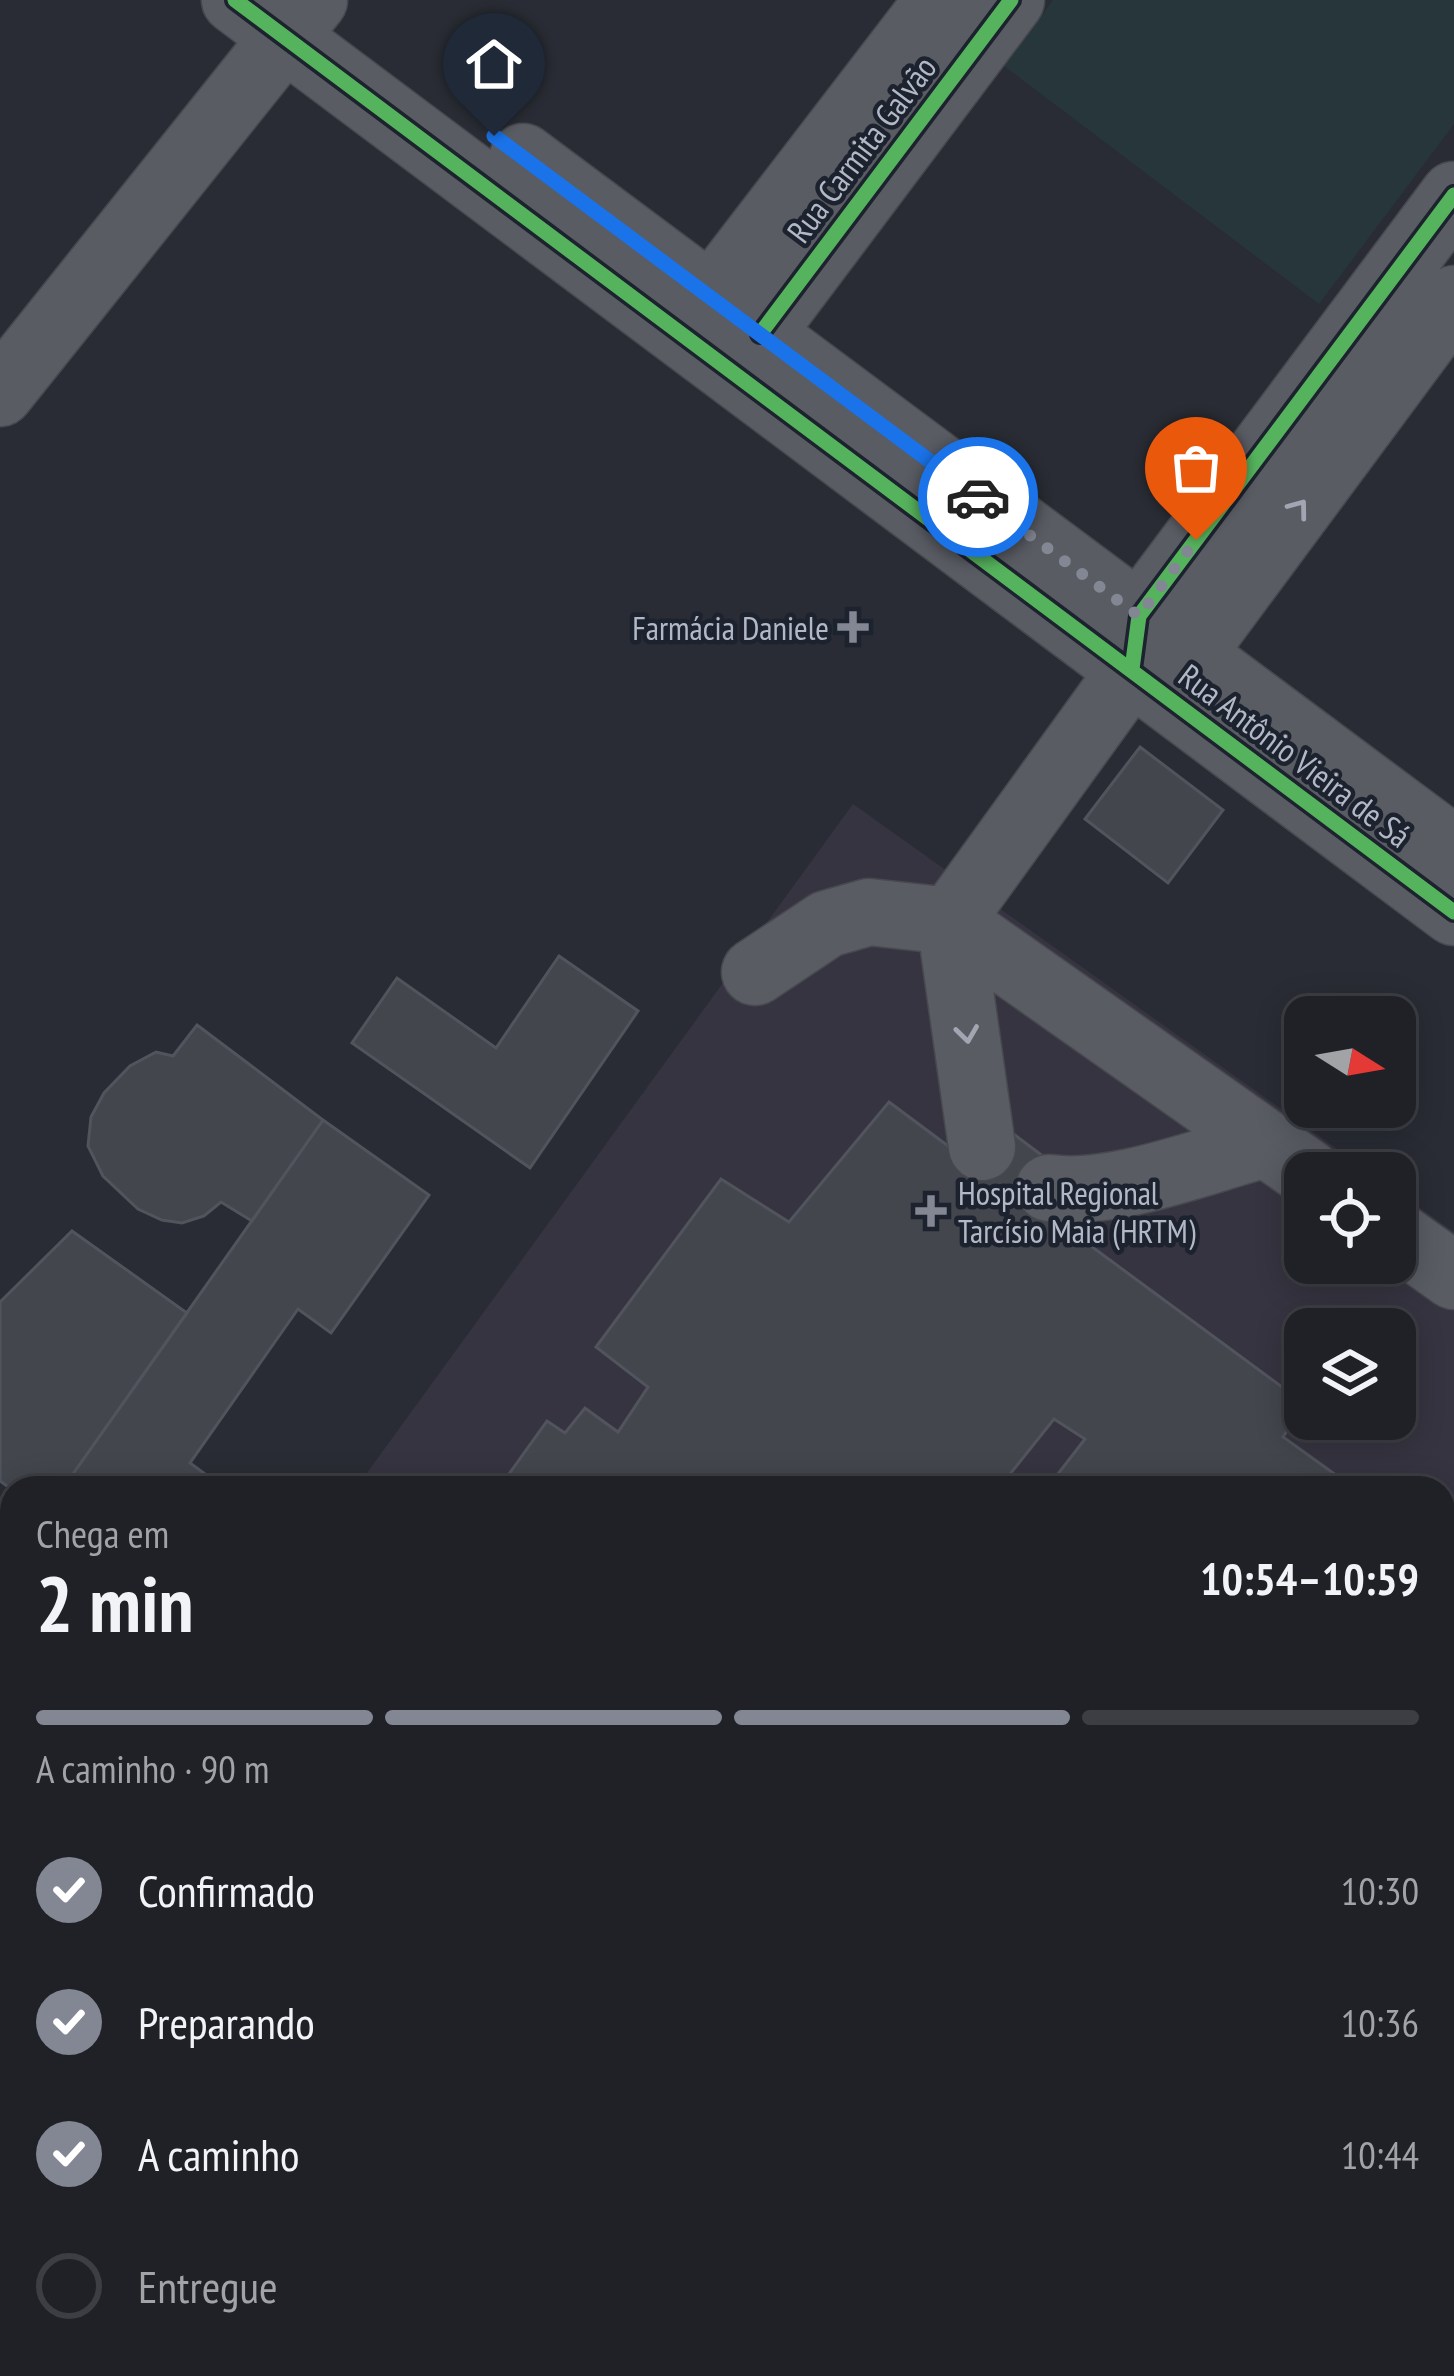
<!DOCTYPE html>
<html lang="pt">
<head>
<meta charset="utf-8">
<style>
  :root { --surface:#1f2127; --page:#2c2e33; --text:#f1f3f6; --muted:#a1a3a7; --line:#3c3e44; --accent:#838793 }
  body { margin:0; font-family:"PT Sans Narrow",sans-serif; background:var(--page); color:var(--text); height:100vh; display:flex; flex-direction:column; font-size:45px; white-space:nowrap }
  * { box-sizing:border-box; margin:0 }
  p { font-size:39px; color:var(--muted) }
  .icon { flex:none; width:66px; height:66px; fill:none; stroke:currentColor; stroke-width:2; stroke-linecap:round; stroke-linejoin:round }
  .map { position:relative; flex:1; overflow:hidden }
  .side { position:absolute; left:0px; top:1476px; width:1455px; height:900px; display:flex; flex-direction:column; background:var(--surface); border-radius:36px 36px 0 0; box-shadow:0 6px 30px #0003,0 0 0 3px var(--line) }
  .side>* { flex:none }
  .needle { width:78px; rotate:101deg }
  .fabs { position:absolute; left:1284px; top:996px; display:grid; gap:24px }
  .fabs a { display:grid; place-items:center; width:132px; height:132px; border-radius:24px; background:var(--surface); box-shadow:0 6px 30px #0003,0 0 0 3px var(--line); font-size:60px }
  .pin { position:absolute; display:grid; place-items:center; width:102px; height:102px; color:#fff; margin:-123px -51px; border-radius:50% 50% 50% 0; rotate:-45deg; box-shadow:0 0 12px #0007 }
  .pin .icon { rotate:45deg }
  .courier { position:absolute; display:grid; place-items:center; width:120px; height:120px; margin:-60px; border:9px solid #1a73e8; border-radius:50%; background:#fff; color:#222; box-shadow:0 3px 15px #0007 }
  .headline em { font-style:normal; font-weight:800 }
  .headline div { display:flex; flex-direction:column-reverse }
  .headline { display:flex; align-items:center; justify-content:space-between; height:204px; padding:0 36px }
  h1 { font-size:78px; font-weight:800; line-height:90px }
  .bar { display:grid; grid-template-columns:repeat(4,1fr); gap:18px 12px; align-content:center; height:144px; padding:0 36px }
  .bar i { height:15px; border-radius:9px; background:var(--line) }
  .bar .current { background:var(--accent) }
  .bar p { grid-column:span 4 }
  ol { padding:0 36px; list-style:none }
  li { display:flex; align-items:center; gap:36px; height:132px }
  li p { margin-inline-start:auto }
  li .icon { padding:12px; border-radius:50%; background:var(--accent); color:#fff; stroke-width:4 }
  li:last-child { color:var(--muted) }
  li i { width:66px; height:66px; border:6px solid var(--line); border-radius:50% }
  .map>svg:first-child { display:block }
</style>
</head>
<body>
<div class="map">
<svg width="1454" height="2376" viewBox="0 0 1454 2376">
  <rect width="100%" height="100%" fill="#292c34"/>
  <path fill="#363440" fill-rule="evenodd" d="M853 804 1371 1173H1305V1263H1395V1190L1454 1232V1644L1443 1653V1488H356ZM1305 1329H1395V1419H1305Z"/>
  <path fill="#27363a" d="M1053 0H1454V124L1319 304 1004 66Z
    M133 2364H302L324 2376H132Z"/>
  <path fill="#43464d" stroke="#51545c" stroke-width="3" d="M1140 747 1223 810 1168 883 1085 819Z
    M559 956 638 1011 530 1168 352 1043 397 978 496 1048Z
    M197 1025 323 1120 252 1221 221 1202 204 1216 182 1223 162 1220 138 1209 103 1176 88 1146 91 1117 104 1093 130 1066 156 1052 173 1056Z
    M889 1102 971 1163 999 1123 1064 1172 1034 1204 1305 1404 1283 1437 1354 1488H1047L1085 1439 1054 1419 999 1488H499L547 1421 565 1433 585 1408 618 1432 648 1387 596 1347 721 1179 789 1222Z
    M323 1120 429 1195 331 1333 298 1309 190 1463 220 1485 217 1488H63Z
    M72 1231 187 1313 63 1488 7 1486 0 1481V1302Z
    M326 2364H464L456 2376H347Z"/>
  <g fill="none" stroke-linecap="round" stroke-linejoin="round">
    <defs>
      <path id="minor" d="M235 0 1454 912
        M523 157 1454 850
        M711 297 939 0
        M760 334 1011 0
        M0 393 314 0
        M1147 666 1191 654 1454 299
        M950 921 1132 669 1139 616 1454 195
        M950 921 982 1147
        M755 972 827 924 869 912 950 921 1308 1173
        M1049 1188C1113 1197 1202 1161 1266 1144
        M1395 1234 1454 1276
        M1443 1946 1454 1931
        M1443 2038 1454 2024
        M0 2244 12 2245
        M90 2376V2364
        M1116 2376 1125 2364
        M1187 2376 1196 2364"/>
    </defs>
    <use href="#minor" stroke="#47494f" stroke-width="69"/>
    <use href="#minor" stroke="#595c63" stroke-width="66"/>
    <defs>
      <path id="cycleway" d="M235 0 1454 912
        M760 334 1011 0
        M1132 669 1139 616 1454 195"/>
    </defs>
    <use href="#cycleway" stroke="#1d222f" stroke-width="22"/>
    <use href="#cycleway" stroke="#56b35d" stroke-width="15"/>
  </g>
  <defs><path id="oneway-chevron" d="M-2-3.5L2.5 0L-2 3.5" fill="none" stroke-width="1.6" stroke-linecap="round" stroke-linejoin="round" transform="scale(3)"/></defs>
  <g stroke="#a1a6b2">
    <use href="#oneway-chevron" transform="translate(1299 508) rotate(-53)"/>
    <use href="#oneway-chevron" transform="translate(967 1034) rotate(82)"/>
  </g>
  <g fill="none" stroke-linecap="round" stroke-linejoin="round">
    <path stroke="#838793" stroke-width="12" stroke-dasharray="0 21.6" d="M978 497 1139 616 1196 540"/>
    <path stroke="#1a73e8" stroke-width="15" d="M494 136 978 497"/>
  </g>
  <g fill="#838793" stroke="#1d222f" stroke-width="4.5">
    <path d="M847 609h12v12h12v12h-12v12h-12v-12h-12v-12h12z"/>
    <path d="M925 1193h12v12h12v12h-12v12h-12v-12h-12v-12h12z"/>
  </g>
  <g text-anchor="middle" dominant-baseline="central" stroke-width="9" stroke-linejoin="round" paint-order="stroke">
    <g font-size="33" fill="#b3b8c6" stroke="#1d222f">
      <text transform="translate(861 149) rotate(-53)">Rua Carmita Galvão</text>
      <text transform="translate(1295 755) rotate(37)">Rua Antônio Vieira de Sá</text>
    </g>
    <g font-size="33" fill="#b3b8c6" stroke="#1d222f" text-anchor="end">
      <text x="829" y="627">Farmácia Daniele</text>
      <text x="958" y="1192" text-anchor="start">Hospital Regional<tspan x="958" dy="38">Tarcísio Maia (HRTM)</tspan></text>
    </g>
  </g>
</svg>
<div class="fabs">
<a><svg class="needle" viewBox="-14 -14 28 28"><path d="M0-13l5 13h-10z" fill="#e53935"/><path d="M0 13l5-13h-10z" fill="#a1a3a7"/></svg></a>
<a><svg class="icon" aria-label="locate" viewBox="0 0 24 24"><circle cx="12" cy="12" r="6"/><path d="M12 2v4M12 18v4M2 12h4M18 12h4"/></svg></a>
<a><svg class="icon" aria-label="layers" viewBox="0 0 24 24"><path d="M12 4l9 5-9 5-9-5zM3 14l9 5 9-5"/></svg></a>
</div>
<div class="pin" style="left:1196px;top:540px;background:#ea580c"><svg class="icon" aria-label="bag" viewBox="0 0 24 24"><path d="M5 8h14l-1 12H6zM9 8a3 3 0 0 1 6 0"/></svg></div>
<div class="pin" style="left:494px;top:136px;background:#1f2937"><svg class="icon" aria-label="home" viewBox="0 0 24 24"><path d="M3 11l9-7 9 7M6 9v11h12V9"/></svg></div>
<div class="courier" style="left:978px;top:497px"><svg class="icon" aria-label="car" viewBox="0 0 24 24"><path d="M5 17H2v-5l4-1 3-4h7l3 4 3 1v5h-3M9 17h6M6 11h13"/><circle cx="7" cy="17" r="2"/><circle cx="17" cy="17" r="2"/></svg></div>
<section class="side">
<div class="headline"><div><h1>2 min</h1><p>Chega em</p></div><em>10:54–10:59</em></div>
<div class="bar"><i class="current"></i><i class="current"></i><i class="current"></i><i></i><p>A caminho · 90 m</p></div>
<ol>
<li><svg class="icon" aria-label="check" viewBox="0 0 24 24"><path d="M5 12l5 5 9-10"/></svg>Confirmado<p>10:30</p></li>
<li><svg class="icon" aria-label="check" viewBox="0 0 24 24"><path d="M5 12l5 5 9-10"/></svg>Preparando<p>10:36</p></li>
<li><svg class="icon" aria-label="check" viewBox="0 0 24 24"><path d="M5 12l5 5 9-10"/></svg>A caminho<p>10:44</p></li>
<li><i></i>Entregue</li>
</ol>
</section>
</div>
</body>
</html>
